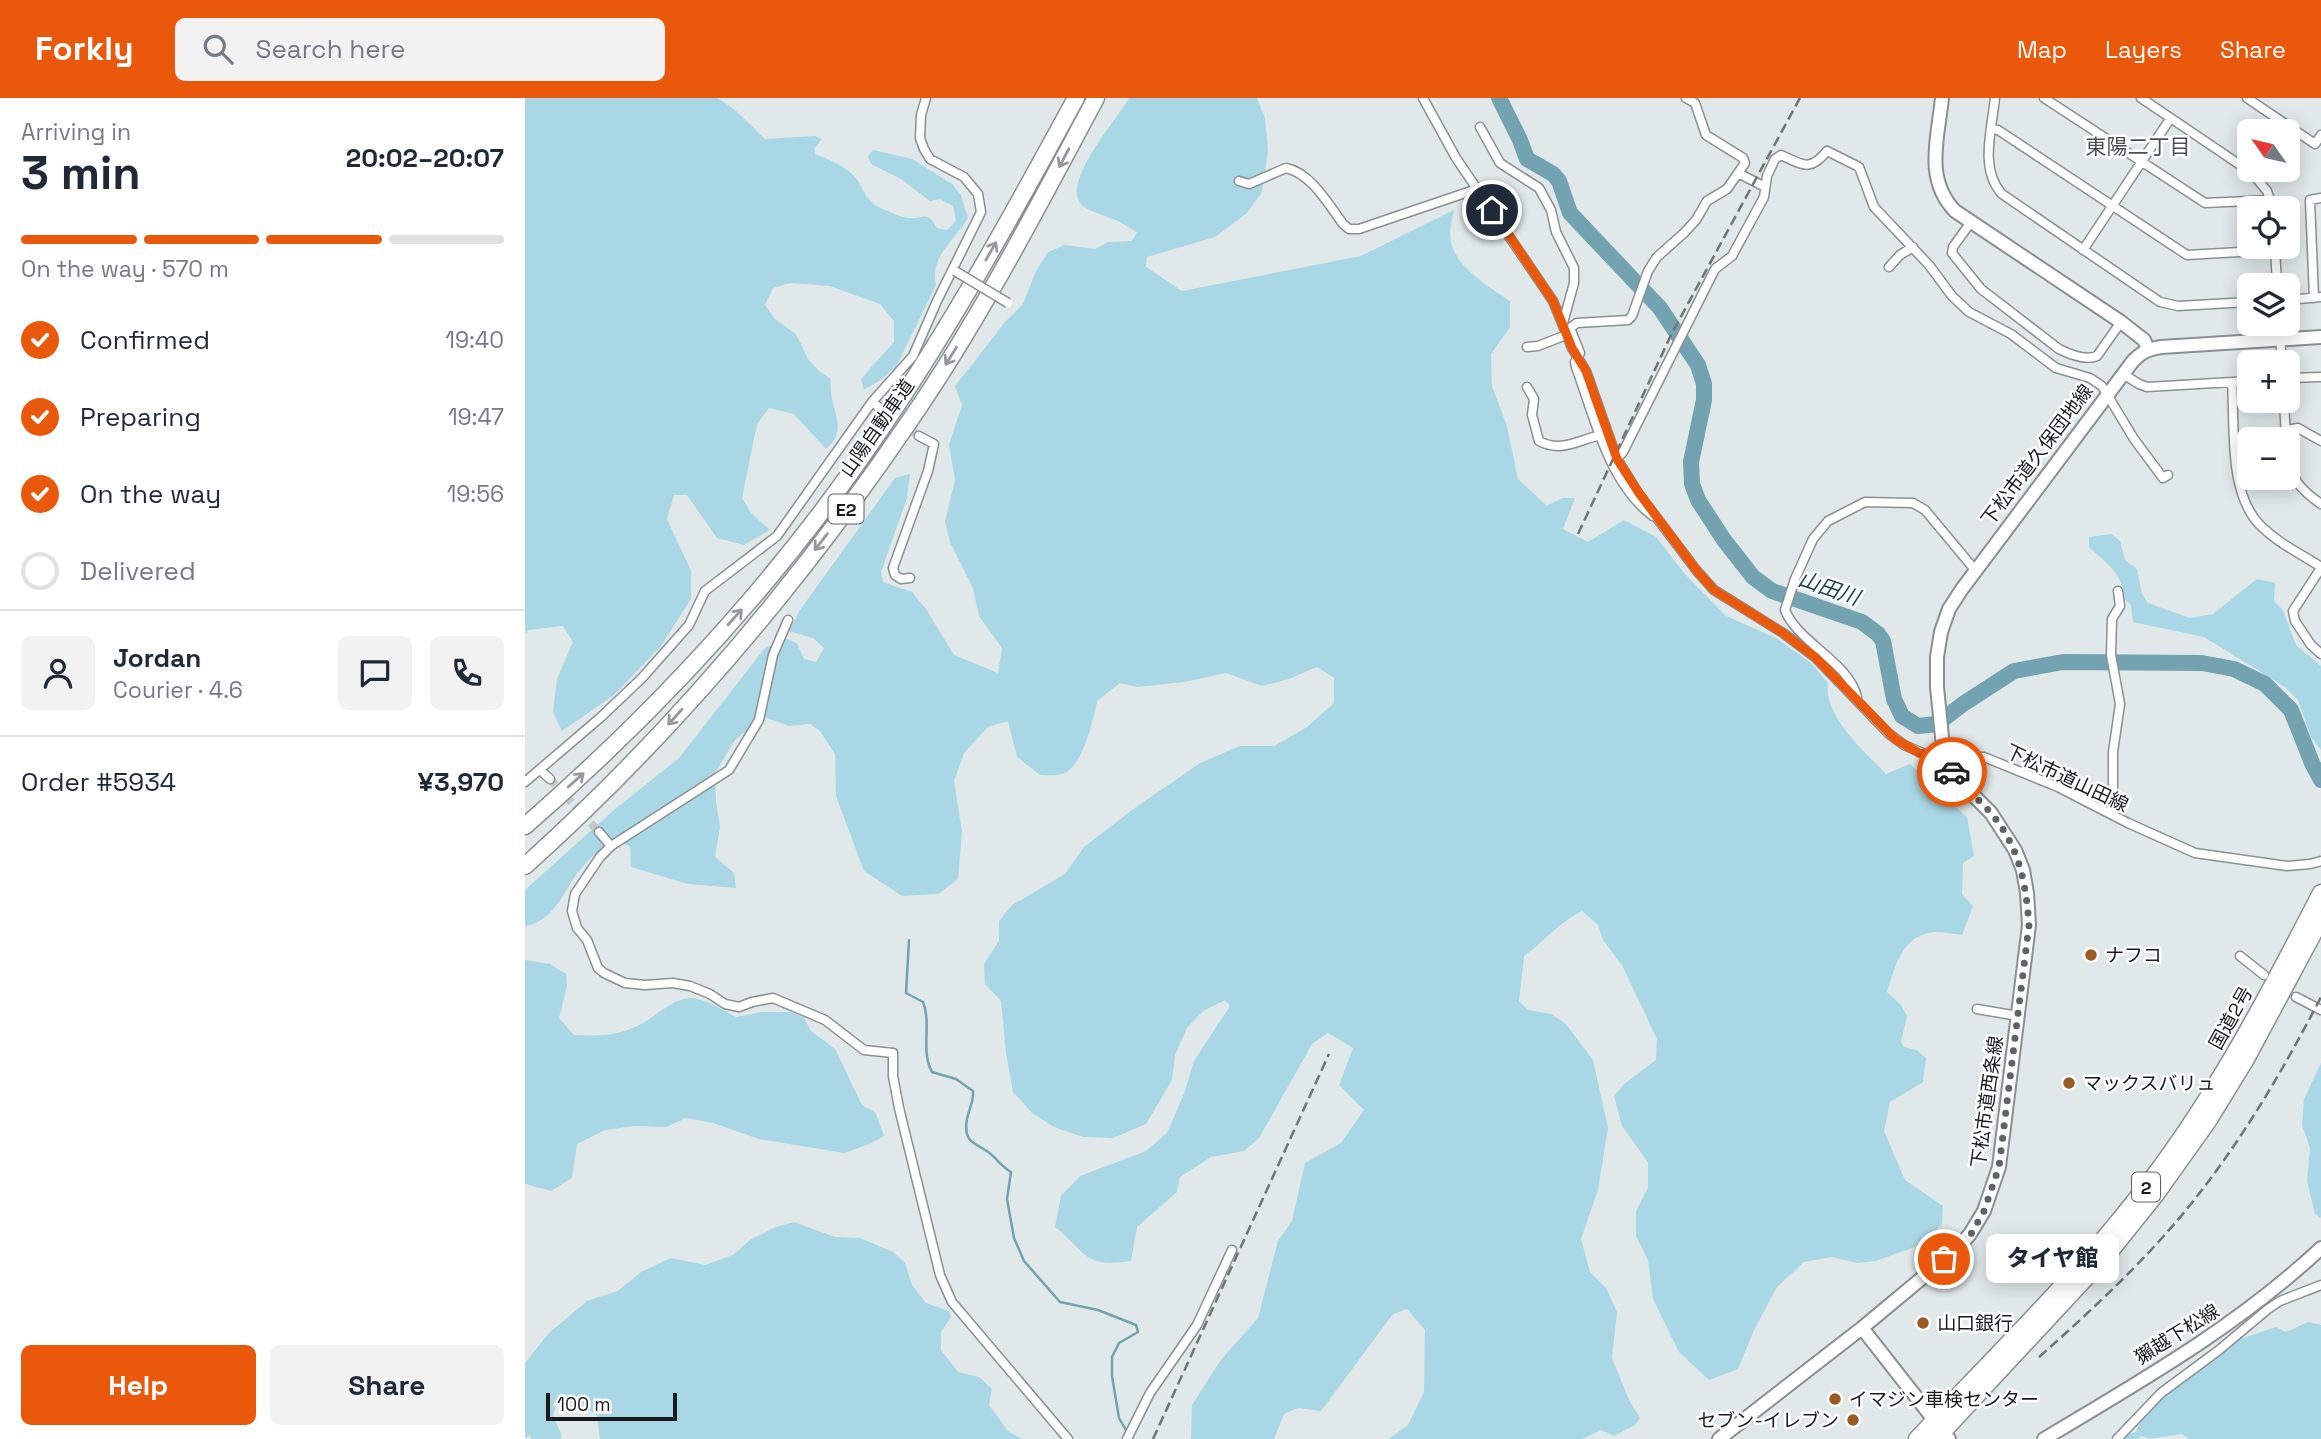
<!DOCTYPE html>
<html lang="en">
<head>
<meta charset="utf-8">
<style>
  :root { --surface:#fff; --page:#f2f2f3; --text:#1f2937; --muted:#747a83; --line:#e0e1e3; --accent:#ea580c }
  body { margin:0; font-family:"Space Grotesk","Noto Sans JP",sans-serif; background:var(--page); color:var(--text); height:100vh; display:flex; flex-direction:column; font-size:26px; white-space:nowrap }
  * { box-sizing:border-box; margin:0 }
  p { font-size:23px; color:var(--muted) }
  .icon { flex:none; width:38px; height:38px; fill:none; stroke:currentColor; stroke-width:2; stroke-linecap:round; stroke-linejoin:round }
  .map { position:relative; flex:1; overflow:hidden }
  .panel { display:flex; flex-direction:column; background:var(--surface); width:525px }
  .panel>* { flex:none }
  .needle { width:46px; rotate:304deg }
  .fabs { position:absolute; left:1712px; top:21px; display:grid; gap:14px }
  .fabs a { display:grid; place-items:center; width:63px; height:63px; border-radius:10px; background:var(--surface); box-shadow:0 4px 18px #0003; font-size:35px }
  .scale { position:absolute; left:21px; bottom:18px; width:131px; box-sizing:border-box; padding-left:7px; border:4px solid #181b1c; border-top:0; font-size:19px; line-height:24px; white-space:nowrap; color:#181b1c; -webkit-text-stroke:5px #fff; paint-order:stroke }
  .pin { position:absolute; display:grid; place-items:center; width:60px; height:60px; color:#fff; margin:-30px; border:4px solid #fff; border-radius:50%; box-shadow:0 2px 7px #0007 }
  .courier { position:absolute; display:grid; place-items:center; width:70px; height:70px; margin:-35px; border:5px solid #ea580c; border-radius:50%; background:#fff; color:#222; box-shadow:0 2px 9px #0007 }
  .bubble { position:absolute; height:49px; border-radius:10px; background:var(--surface); box-shadow:0 4px 18px #0003; font-size:23px; font-weight:800; line-height:49px; text-align:center }
  .headline em { font-style:normal; font-weight:800 }
  .headline div { display:flex; flex-direction:column-reverse }
  .headline { display:flex; align-items:center; justify-content:space-between; height:119px; padding:0 21px }
  h1 { font-size:46px; font-weight:800; line-height:52px }
  .bar { display:grid; grid-template-columns:repeat(4,1fr); gap:10px 7px; align-content:center; height:84px; padding:0 21px }
  .bar i { height:9px; border-radius:5px; background:var(--line) }
  .bar .on { background:var(--accent) }
  .bar p { grid-column:span 4 }
  .line { display:flex; align-items:center; gap:18px; padding:0 21px; border-top:2px solid var(--line) }
  .line div { flex:1 }
  .round { display:grid; place-items:center; flex:none; width:74px; height:74px; border-radius:10px; background:var(--page) }
  ol { padding:0 21px; list-style:none }
  li { display:flex; align-items:center; gap:21px; height:77px }
  li p { margin-inline-start:auto }
  li .icon { padding:7px; border-radius:50%; background:var(--accent); color:#fff; stroke-width:4 }
  li:last-child { color:var(--muted) }
  li i { width:38px; height:38px; border:4px solid var(--line); border-radius:50% }
  .button { display:flex; gap:14px; margin-top:auto; padding:14px 21px }
  .button a { flex:1; height:80px; border-radius:10px; background:var(--accent); color:#fff; font-size:28px; font-weight:800; line-height:80px; text-align:center }
  .button a+a { background:var(--page); color:var(--text) }
  header { display:flex; align-items:center; gap:42px; box-sizing:border-box; height:98px; padding:0 35px; background:var(--accent); color:#fff }
  header strong { font-size:33px }
  nav { display:flex; gap:38px; margin-inline-start:auto; font-size:24px }
  .search { width:490px; height:63px; background:var(--page); display:flex; align-items:center; gap:18px; box-sizing:border-box; padding:0 24px; border-radius:10px; color:var(--muted); font-size:26px }
  main { display:flex; flex:1; min-height:0 }
  .map>svg:first-child { display:block }
</style>
</head>
<body>
<header>
<strong>Forkly</strong>
<div class="search"><svg class="icon" aria-label="search" viewBox="0 0 24 24"><circle cx="10" cy="10" r="6"/><path d="M15 15l6 6"/></svg>Search here</div>
<nav><a>Map</a><a>Layers</a><a>Share</a></nav>
</header>
<main>
<section class="panel">
<div class="headline"><div><h1>3 min</h1><p>Arriving in</p></div><em>20:02–20:07</em></div>
<div class="bar"><i class="on"></i><i class="on"></i><i class="on"></i><i></i><p>On the way · 570 m</p></div>
<ol>
<li><svg class="icon" aria-label="check" viewBox="0 0 24 24"><path d="M5 12l5 5 9-10"/></svg>Confirmed<p>19:40</p></li>
<li><svg class="icon" aria-label="check" viewBox="0 0 24 24"><path d="M5 12l5 5 9-10"/></svg>Preparing<p>19:47</p></li>
<li><svg class="icon" aria-label="check" viewBox="0 0 24 24"><path d="M5 12l5 5 9-10"/></svg>On the way<p>19:56</p></li>
<li><i></i>Delivered</li>
</ol>
<div class="line" style="height:126px"><a class="round"><svg class="icon" aria-label="person" viewBox="0 0 24 24"><circle cx="12" cy="8" r="4"/><path d="M4 21q1-7 8-7t8 7"/></svg></a><div><b>Jordan</b><p>Courier · 4.6</p></div><a class="round"><svg class="icon" aria-label="chat" viewBox="0 0 24 24"><path d="M4 5h16v11H9l-5 4z"/></svg></a><a class="round"><svg class="icon" aria-label="phone" viewBox="0 0 24 24"><path d="M5 4h4l2 5-3 2q2 4 5 5l2-3 5 2v4C11 20 4 13 5 4z"/></svg></a></div>
<div class="line" style="height:91px"><div>Order #5934</div><b>¥3,970</b></div>
<div class="button"><a>Help</a><a>Share</a></div>
</section>
<div class="map">
<svg width="1796" height="1341" viewBox="0 0 1796 1341">
  <rect width="100%" height="100%" fill="#e0e8ea"/>
  <path fill="#aad7e5" d="M0 0H193L210 12 240 41 290 38 297 41 289 51 291 57C303 60 316 67 326 75 342 90 336 104 363 113 369 116 378 120 385 120 401 121 401 112 412 130L422 132 431 123 428 108 415 101 405 103 376 81 346 66 343 58 348 52 387 61 427 86 436 97 443 120C430 142 404 159 411 187L372 267 357 281 339 292 336 281 369 244V223L355 206 305 188 266 185 248 190 240 207 250 221 271 236 283 261 294 273 305 280C306 289 306 300 309 309 314 327 316 338 301 351L269 316 244 310 232 326 217 400 226 415 245 432 219 447 192 440 162 397H149L142 421 166 473V501L136 548 89 597 37 633 28 614 32 581 48 544 38 528 3 532 0 537Z
    M604 0H732L740 20 743 52 737 94 722 115 690 139 622 159 621 169 657 193 836 158 929 112C928 119 925 127 925 135 925 167 962 187 985 203V229L966 256 967 288 982 328 993 381 1022 408 1037 400H1050L1038 431 1063 444 1099 422 1131 439 1160 476 1201 518 1251 540 1286 565 1303 585C1298 618 1340 654 1361 676L1385 666 1442 719 1449 758 1438 765 1437 796 1448 808 1437 837C1428 836 1419 834 1410 834 1377 836 1370 869 1362 894L1376 907 1382 918 1376 944 1379 949 1391 952 1401 960 1398 984 1365 1004 1359 1033 1380 1082 1418 1108 1417 1126 1398 1146 1351 1163 1332 1165 1307 1159 1279 1164 1252 1189 1229 1232 1213 1271 1184 1282 1154 1254 1128 1201 1123 1162 1111 1138V1113L1123 1090V1064L1097 1028 1089 998 1099 986 1131 962 1132 941 1097 867 1078 842 1073 827 1057 813C1034 824 1019 844 999 858L994 903 1003 912 1026 916 1040 925 1068 962 1083 1030 1073 1092 1056 1141 1065 1174 1081 1190 1092 1214 1087 1260 1105 1304 1115 1320 1110 1327 1089 1338 1076 1332 1058 1341H864L883 1327 899 1294 900 1232 882 1211 868 1216 796 1313 773 1310 759 1316 749 1341H666L667 1307 695 1263 733 1220 753 1143 767 1123 780 1065 816 1045 839 1012 814 987 828 950 803 935 787 946 734 1040 719 1053 686 1059 655 1079 652 1094 612 1129 606 1163C558 1170 563 1155 530 1129L536 1098 555 1078 621 1053 642 1035 659 996 669 963 705 908 700 902 678 913 662 930 650 957 647 982 621 1026 588 1040 558 1039 529 1029 507 1015 488 994 481 955 476 903 460 886 459 866 474 843V823L487 807 540 776 559 749 607 712 675 665 715 648H749L782 629 809 605V580L792 569 764 581 737 588 701 575 659 584 612 589 595 585 572 603C569 621 557 671 537 676 530 678 521 677 515 677L492 659 483 623 463 629 439 655 429 683 437 734 433 781 413 796 377 798 339 773 311 698 310 656 295 633 285 626 264 628 240 619 210 642 190 675 191 703 195 729 190 759 209 775 211 790 163 786 106 769 105 749 90 739C77 750 64 760 53 774 38 795 28 824 0 828V792L89 712 154 660 240 550 262 541 272 545 279 561 291 564 299 550 288 540 264 533 275 512 370 380 385 376 382 400 356 474 358 484 387 494 401 511 429 557 473 575 477 550 454 518 448 490 425 444 420 423 430 382 424 347 437 307 430 288 481 223 498 206 511 173 523 154 540 147 570 151 583 144 607 143 612 134C604 130 597 124 588 121 579 117 566 114 558 108 533 87 592 22 604 0Z
    M1586 436 1595 443 1600 462 1612 471 1617 496 1623 505 1665 520 1688 516 1732 481 1750 485 1749 503 1758 512 1771 547 1796 568V652L1786 639 1773 602 1760 589 1679 539 1608 524 1606 507 1600 502C1597 474 1583 467 1564 449V439Z
    M0 862 25 866 41 876 42 888 34 920 49 937C75 938 94 938 118 925 132 917 149 900 166 900 182 901 197 912 211 919L237 914H265L279 920 286 933 310 951 337 1007 350 1014 359 1038 347 1045 319 1055 234 1041 188 1025 161 1020 141 1029 110 1028 80 1032 52 1046 47 1080 26 1093 0 1086Z
    M1796 965V1120L1790 1116 1782 1083 1785 1050 1777 1027 1779 1001Z
    M269 1124 310 1139 335 1140 368 1154 380 1165 387 1187 401 1205 424 1213 426 1219 416 1234V1252L433 1274 454 1279 467 1291 464 1307 483 1333 497 1341H75L72 1318 54 1304H32L28 1317 37 1338 35 1341H7L4 1338 0 1340V1265L24 1235 62 1203 93 1193 116 1174 146 1160 180 1167 208 1157 225 1142 251 1129Z
    M1783 1224 1796 1227V1341H1664L1657 1336 1625 1341 1617 1338 1612 1341H1600L1604 1336 1611 1334 1615 1324 1638 1299 1715 1241 1751 1229 1761 1234Z"/>
  <g fill="none" stroke-linecap="round" stroke-linejoin="round">
    <path stroke="#73a3b1" stroke-width="2.5" d="M384 842 381 895 398 904C407 927 395 952 407 974L431 981 448 993C449 1003 444 1011 442 1021 437 1049 455 1044 469 1059 475 1065 478 1069 486 1074L482 1101 489 1140 499 1163 535 1204 573 1212 611 1227 613 1234 594 1245 587 1259V1278L594 1320 602 1334"/>
    <path stroke="#73a3b1" stroke-width="16" d="M974 0 995 42 1002 61 1028 76 1034 83 1045 115 1135 210 1173 267 1179 286V302L1166 364 1167 386 1173 402 1199 442 1228 479 1247 493 1337 524 1353 536 1358 543 1369 601 1377 618 1393 628 1412 626 1438 606 1489 573 1538 564 1677 565 1709 571 1740 586 1766 612 1787 665 1796 682"/>
    <path stroke="#c2c9cb" stroke-width="8" stroke-dasharray="8 4" stroke-linecap="butt" d="M365 316 394 338
      M25 681 74 734"/>
    <defs>
      <path id="street" d="M898 0 931 60 1028 203 1047 250 1061 273 1092 361 1113 395 1172 473 1189 492 1258 535 1290 559 1363 635 1379 647 1402 657 1459 659 1533 689 1603 725 1670 755 1762 768 1785 766 1796 763
        M1470 0C1467 31 1454 71 1477 96L1635 204 1653 208 1724 204
        M1519 0 1680 105 1745 102
        M1616 0 1727 75 1742 93 1748 110
        M1722 0 1790 46 1796 37
        M955 29 975 65 1014 90 1026 112 1031 134 1049 170V185L1038 225
        M1467 31 1473 32 1662 157 1750 152
        M1213 75 1240 89
        M714 83 724 86 761 70C786 75 804 107 818 126L824 131H834L952 91
        M1446 124 1428 149 1427 155 1456 191 1534 251C1544 256 1561 263 1572 258L1596 224
        M1750 149 1752 187
        M1558 152 1645 21
        M1364 169 1375 157 1388 149
        M1789 200 1785 102 1796 100
        M1762 202 1796 199
        M1754 226 1757 264
        M1002 249 1013 248 1041 237
        M1598 276 1614 286 1622 289 1724 283
        M1762 280 1796 279
        M1707 284C1710 327 1703 393 1734 426 1751 444 1776 456 1796 469
        M1002 289 1009 301 1007 317 1014 343C1036 355 1053 342 1076 337
        M1759 303 1761 341
        M347 304 359 313
        M1761 332 1773 330 1796 343
        M1762 356C1765 380 1776 392 1796 406
        M1092 361 1098 354 1190 171 1207 158 1239 99 1242 78 1250 61 1256 57C1278 67 1285 74 1302 53L1334 69 1349 109 1404 167 1427 198 1444 214 1486 236 1531 270 1565 280 1577 288 1609 341 1638 380 1643 377
        M1128 418C1084 386 1069 318 1051 269L1050 264 1055 255 1045 230 1052 225 1103 222 1107 218 1123 173 1132 159 1159 135 1171 122 1182 103 1202 91 1220 65 1218 60 1181 37 1170 5 1161 0
        M1796 470 1768 513 1770 523 1786 547 1796 556
        M385 480 376 481 370 477 368 470 403 373 409 346 394 338
        M263 522 248 557 234 622 204 672 86 748 75 759 50 796 47 813 52 830 62 842 73 870 79 875 100 885 120 887 148 885 165 888 185 896 200 906 214 909 227 904 248 900 300 922 339 952 368 955V978L374 1010 415 1177 427 1204 543 1341
        M1332 599C1323 563 1273 545 1260 512L1270 481 1288 441 1303 423 1340 404 1388 405 1400 412 1450 472
        M15 672 25 681
        M0 684 76 619 117 580 164 527 180 493 252 438 347 304 388 258 412 203 456 114 453 96 439 79 405 61 399 51 395 40 396 17 401 0
        M1588 717V654L1595 606 1586 557 1587 521 1595 508 1593 493
        M74 734 86 748
        M1715 858 1739 877
        M1771 899 1796 912
        M1452 911 1493 918
        M602 1341 625 1295 672 1227 707 1152
        M1592 1341 1636 1295 1694 1252 1743 1211 1755 1203 1796 1187"/>
      <path id="secondary" d="M1417 0C1413 40 1399 81 1430 113L1596 224 1619 242 1623 251
        M1337 1230 1424 1341
        M1194 1341 1337 1230 1432 1151 1445 1136 1459 1113 1474 1069 1504 827 1502 795 1498 772 1490 752 1466 715 1434 683 1419 659 1412 589V559L1416 534 1424 511 1437 491 1608 263C1617 254 1623 251 1636 249L1796 239
        M1519 1341C1616 1283 1713 1228 1796 1150"/>
      <path id="highway" d="M0 728C122 622 234 503 328 371 412 254 482 127 551 0
        M0 768C147 636 276 483 386 321 456 219 513 108 571 0
        M1392 1341C1470 1258 1554 1177 1623 1086 1692 996 1744 896 1796 795
        M1411 1341 1583 1156 1631 1096 1683 1023 1721 961 1796 821"/>
    </defs>
    <use href="#street" stroke="#899092" stroke-width="11"/>
    <use href="#secondary" stroke="#899092" stroke-width="16"/>
    <use href="#highway" stroke="#899092" stroke-width="19"/>
    <use href="#street" stroke="#fff" stroke-width="8"/>
    <use href="#secondary" stroke="#fff" stroke-width="12"/>
    <use href="#highway" stroke="#fff" stroke-width="16"/>
    <path stroke="#6f7476" stroke-width="2.5" stroke-dasharray="10 5" stroke-linecap="butt" d="M1053 436 1147 235 1275 0
      M1514 1259C1557 1221 1599 1182 1637 1140 1702 1068 1752 984 1796 899
      M628 1341 804 956"/>
    <defs>
      <path id="street-bridge" d="M430 173 483 205"/>
    </defs>
    <use href="#street-bridge" stroke="#899092" stroke-width="11" stroke-linecap="butt"/>
    <use href="#street-bridge" stroke="#fff" stroke-width="8"/>
  </g>
  <defs><path id="oneway-shaft" d="M-6 0H5M1.5-3L5.5 0L1.5 3" fill="none" stroke-width="1.6" stroke-linecap="round" stroke-linejoin="round" transform="scale(1.75)"/></defs>
  <g stroke="#979899">
    <use href="#oneway-shaft" transform="translate(539 60) rotate(118)"/>
    <use href="#oneway-shaft" transform="translate(466 153) rotate(-60)"/>
    <use href="#oneway-shaft" transform="translate(426 258) rotate(122)"/>
    <use href="#oneway-shaft" transform="translate(296 444) rotate(128)"/>
    <use href="#oneway-shaft" transform="translate(210 519) rotate(-48)"/>
    <use href="#oneway-shaft" transform="translate(150 619) rotate(132)"/>
    <use href="#oneway-shaft" transform="translate(51 682) rotate(-42)"/>
  </g>
  <g fill="none" stroke-linecap="round" stroke-linejoin="round">
    <path stroke="#5e6364" stroke-width="7" stroke-dasharray="0 12.6" d="M1419 1161 1446 1136 1459 1113 1474 1069 1504 827C1501 785 1494 747 1465 714 1453 700 1438 690 1427 674"/>
    <path stroke="#ea580c" stroke-width="9" d="M967 112 1028 203 1047 250 1061 273 1092 361 1114 395 1172 473 1189 492 1258 535 1290 559 1370 641 1394 655 1419 659 1427 674"/>
  </g>
  <g fill="#9a5b23" stroke="#fff" stroke-width="2.5">
    <circle cx="1566" cy="857" r="7"/>
    <circle cx="1544" cy="985" r="7"/>
    <circle cx="1398" cy="1225" r="7"/>
    <circle cx="1310" cy="1301" r="7"/>
    <circle cx="1328" cy="1322" r="7"/>
  </g>
  <g text-anchor="middle" dominant-baseline="central" stroke-width="5" stroke-linejoin="round" paint-order="stroke">
    <g fill="#fff" stroke="#5d5f60" stroke-width="2">
      <rect x="303.5" y="396.5" width="35" height="29" rx="5"/>
      <rect x="1607" y="1074.5" width="28" height="29" rx="5"/>
    </g>
    <g font-size="18" font-weight="bold" fill="#181b1c">
      <text x="321" y="411">E2</text>
      <text x="1621" y="1089">2</text>
    </g>
    <g font-size="19" fill="#181b1c" stroke="#fff">
      <text transform="translate(352 330) rotate(-55)">山陽自動車道</text>
      <text transform="translate(1512 357) rotate(-53)">下松市道久保団地線</text>
      <text transform="translate(1542 680) rotate(25)">下松市道山田線</text>
      <text transform="translate(1706 920) rotate(-61)">国道2号</text>
      <text transform="translate(1462 1004) rotate(-82)">下松市道西条線</text>
      <text transform="translate(1652 1236) rotate(-32)">獺越下松線</text>
    </g>
    <g font-size="19" fill="#181b1c" stroke="#fff" text-anchor="start">
      <text x="1580" y="857">ナフコ</text>
      <text x="1558" y="985">マックスバリュ</text>
      <text x="1412" y="1225">山口銀行</text>
      <text x="1324" y="1301">イマジン車検センター</text>
      <text x="1314" y="1322" text-anchor="end">セブン-イレブン</text>
    </g>
    <g font-size="21" fill="#495052" stroke="#fff">
      <text x="1613" y="48">東陽二丁目</text>
    </g>
    <g font-size="21" font-style="italic" fill="#16424e" stroke="#fff">
      <text transform="translate(1304 490) rotate(19)">山田川</text>
    </g>
  </g>
</svg>
<div class="fabs">
<a><svg class="needle" viewBox="-14 -14 28 28"><path d="M0-13l5 13h-10z" fill="#e53935"/><path d="M0 13l5-13h-10z" fill="#747a83"/></svg></a>
<a><svg class="icon" aria-label="locate" viewBox="0 0 24 24"><circle cx="12" cy="12" r="6"/><path d="M12 2v4M12 18v4M2 12h4M18 12h4"/></svg></a>
<a><svg class="icon" aria-label="layers" viewBox="0 0 24 24"><path d="M12 4l9 5-9 5-9-5zM3 14l9 5 9-5"/></svg></a>
<a>+</a>
<a>−</a>
</div>
<div class="scale">100 m</div>
<div class="pin" style="left:1419px;top:1161px;background:#ea580c"><svg class="icon" aria-label="bag" viewBox="0 0 24 24"><path d="M5 8h14l-1 12H6zM9 8a3 3 0 0 1 6 0"/></svg></div>
<div class="pin" style="left:967px;top:112px;background:#1f2937"><svg class="icon" aria-label="home" viewBox="0 0 24 24"><path d="M3 11l9-7 9 7M6 9v11h12V9"/></svg></div>
<div class="courier" style="left:1427px;top:674px"><svg class="icon" aria-label="car" viewBox="0 0 24 24"><path d="M5 17H2v-5l4-1 3-4h7l3 4 3 1v5h-3M9 17h6M6 11h13"/><circle cx="7" cy="17" r="2"/><circle cx="17" cy="17" r="2"/></svg></div>
<div class="bubble" style="left:1461px;top:1136px;width:133px">タイヤ館</div>
</div>
</main>
</body>
</html>
